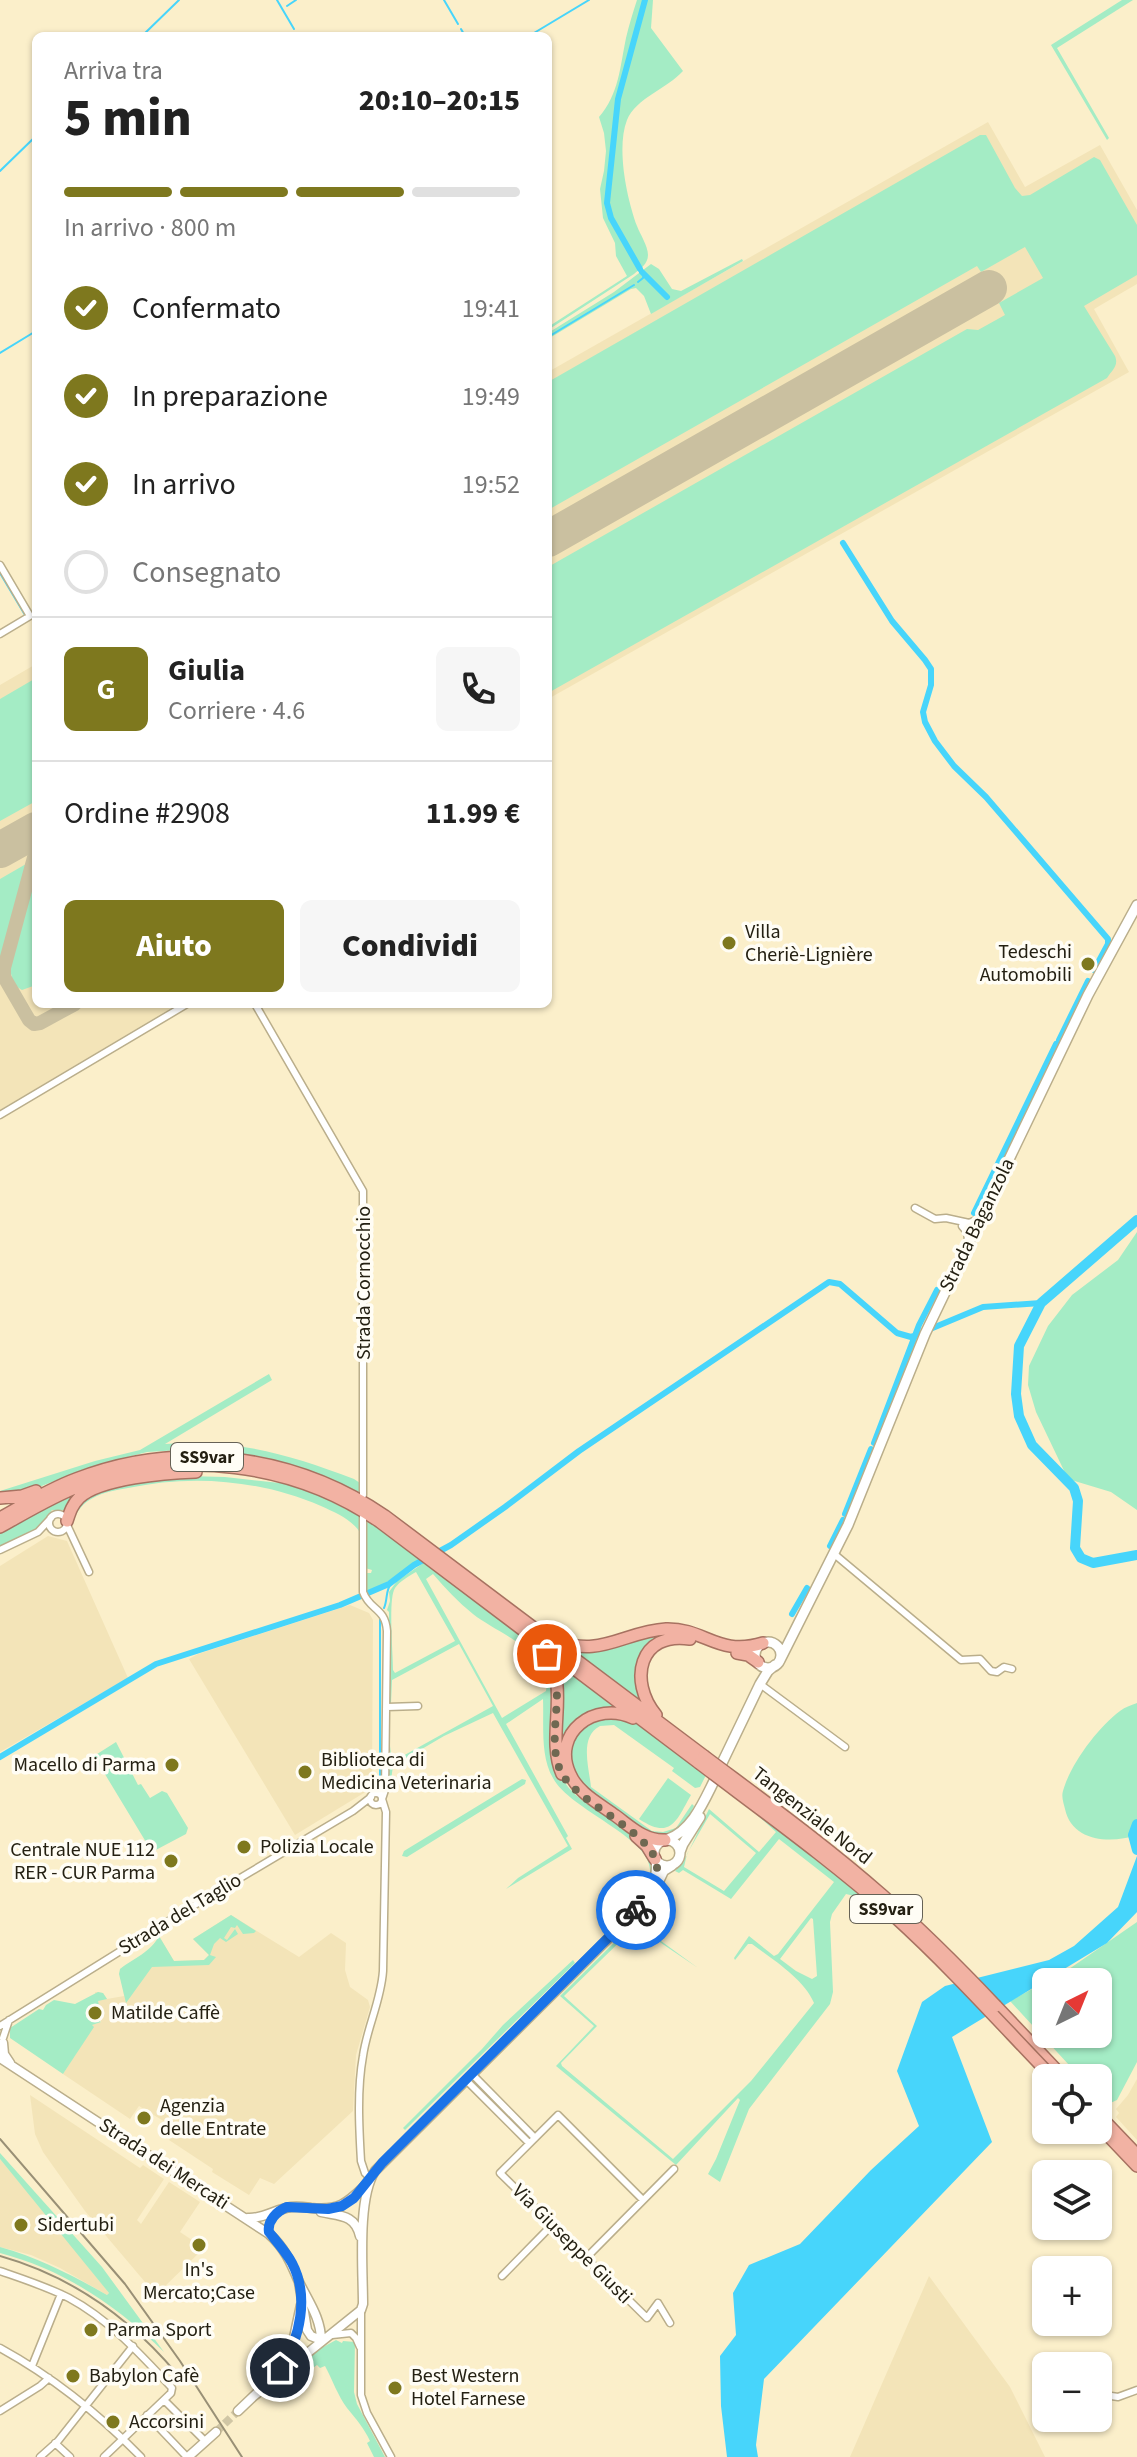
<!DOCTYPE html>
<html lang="it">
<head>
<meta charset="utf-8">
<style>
  :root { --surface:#fff; --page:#f6f6f6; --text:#222; --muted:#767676; --line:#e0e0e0; --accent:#7e781e }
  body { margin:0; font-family:"Source Sans 3",sans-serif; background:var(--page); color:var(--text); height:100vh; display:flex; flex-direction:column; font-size:30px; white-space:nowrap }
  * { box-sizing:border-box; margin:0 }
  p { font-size:26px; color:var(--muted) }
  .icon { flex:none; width:44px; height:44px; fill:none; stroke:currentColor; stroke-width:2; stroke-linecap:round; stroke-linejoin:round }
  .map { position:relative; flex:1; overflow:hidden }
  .details { position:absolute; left:32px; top:32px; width:520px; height:976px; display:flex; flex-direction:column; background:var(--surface); border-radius:12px; box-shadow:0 2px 6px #0004 }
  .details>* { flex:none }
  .needle { width:52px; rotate:43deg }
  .controls { position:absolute; left:1032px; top:1968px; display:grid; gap:16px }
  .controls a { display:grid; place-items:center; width:80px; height:80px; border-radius:12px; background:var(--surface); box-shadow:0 2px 6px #0004; font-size:40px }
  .pin { position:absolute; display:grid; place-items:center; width:68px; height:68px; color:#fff; margin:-34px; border:4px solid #fff; border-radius:50%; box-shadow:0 2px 8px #0007 }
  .courier { position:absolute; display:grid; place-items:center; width:80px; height:80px; margin:-40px; border:6px solid #1a73e8; border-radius:50%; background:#fff; color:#222; box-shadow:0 2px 10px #0007 }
  .head em { font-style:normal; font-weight:800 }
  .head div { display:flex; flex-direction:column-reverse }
  .head { display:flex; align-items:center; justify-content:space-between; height:136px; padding:0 32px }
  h1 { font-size:52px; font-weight:800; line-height:60px }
  .bar { display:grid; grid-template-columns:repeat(4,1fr); gap:12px 8px; align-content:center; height:96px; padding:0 32px }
  .bar i { height:10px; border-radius:6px; background:var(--line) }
  .bar .on { background:var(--accent) }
  .bar p { grid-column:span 4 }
  .line { display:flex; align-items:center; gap:20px; padding:0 32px; border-top:2px solid var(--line) }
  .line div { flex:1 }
  .round { display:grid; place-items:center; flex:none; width:84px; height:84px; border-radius:12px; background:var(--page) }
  ol { padding:0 32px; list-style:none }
  li { display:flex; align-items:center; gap:24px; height:88px }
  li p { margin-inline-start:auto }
  li .icon { padding:8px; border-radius:50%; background:var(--accent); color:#fff; stroke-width:4 }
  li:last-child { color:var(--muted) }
  li i { width:44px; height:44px; border:4px solid var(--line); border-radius:50% }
  .cta { display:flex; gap:16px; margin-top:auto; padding:16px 32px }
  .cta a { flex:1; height:92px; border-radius:12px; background:var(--accent); color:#fff; font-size:32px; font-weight:800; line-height:92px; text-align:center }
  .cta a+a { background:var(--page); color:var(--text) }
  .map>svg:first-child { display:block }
</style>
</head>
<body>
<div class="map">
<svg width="1137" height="2457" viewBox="0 0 1137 2457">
  <rect width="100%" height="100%" fill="#fbefca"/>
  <path fill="#f3e4b8" d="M988 122 1025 187 1100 145 1137 210V284L1094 309 1129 372 548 699V372Z
    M36 664V1004H178L0 1110V685Z
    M48 1536 67 1541 128 1678 0 1752V1566Z
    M350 1605 369 1613 373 1620 372 1788 295 1835 189 1659 198 1654Z
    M231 1915 299 1957 331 1933 346 1943 345 1970 350 1987 368 2000 370 2007 356 2055 353 2111 274 2184 260 2178 249 2195 212 2172 213 2169 169 2140 175 2128 139 2106 130 2119 63 2074 93 2027 91 2025 101 2022 95 1992 103 1993 107 1999 124 1996 120 1969 151 1949 159 1936 174 1961 204 1960 209 1955 193 1939Z
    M1137 2079V2140L1116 2117 1119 2113 1116 2109 1128 2095Z
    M30 2095 140 2168 143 2165 164 2179 137 2220 141 2224 169 2182 200 2202 180 2232 204 2248 156 2295 85 2211 43 2152 35 2134Z
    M0 2159 67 2239 109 2293 107 2295 60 2268 31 2255 0 2247Z
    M929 2276 1010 2387 1045 2457H850Z"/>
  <path fill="#a4ecc5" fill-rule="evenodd" d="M637 0H653L651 28 683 71C668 88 636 98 627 120 616 148 627 199 637 226 640 234 648 246 648 255 648 264 640 269 634 274L548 330V327L627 276 616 256 615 243 603 218 600 189 604 171 606 151 604 133 599 117C619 94 620 67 626 38 629 25 633 12 637 0Z
    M1122 0H1133L1057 48 1109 138 1107 140 1051 45Z
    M980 135H986L1015 188 1022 196 1030 195 1094 157 1100 160 1137 225V275L1084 306 1115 356C1119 366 1112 370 1107 378L548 693V567L967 329 978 330 1005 315 999 303 1043 278 1025 247 981 272 977 266 548 510V382Z
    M742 259 743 261 651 314 644 296 636 288 631 289 548 339V333L614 292 651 264 659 269 672 289 681 291Z
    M36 678V801L0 821V699Z
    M26 864 0 959V879Z
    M36 874V985L22 990 14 985 10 970Z
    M1137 1232V1510L1111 1492 1068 1479 1036 1412 1028 1385 1029 1366 1048 1326 1072 1295 1118 1260Z
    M269 1374 272 1380 165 1444C237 1439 288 1454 354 1479L360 1483 361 1493 299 1467 262 1457 196 1449 147 1452 90 1467 34 1489 0 1495V1491L95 1461 140 1450Z
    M186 1476 225 1477 289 1484 313 1492 361 1517V1534C352 1519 336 1513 321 1506 260 1480 193 1474 128 1488 117 1490 103 1492 93 1498 83 1503 77 1511 73 1521V1512L90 1495 119 1485Z
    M84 1490 66 1510H52L40 1527 0 1546V1533L55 1503Z
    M365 1519 420 1559 384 1584 366 1591 365 1573H371L372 1570 365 1568Z
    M425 1562 536 1647 549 1661C552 1690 556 1719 559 1748 560 1757 559 1771 563 1779 581 1817 681 1835 642 1892H640C644 1885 650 1878 650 1870 650 1837 570 1810 553 1778 540 1756 544 1724 543 1699L506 1724 568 1836 566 1838 572 1849 506 1889 518 1878 568 1846 493 1713 444 1736 393 1766 390 1787 388 1786 390 1746 392 1762 493 1706 459 1644 392 1680 391 1703 389 1702V1612L387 1610 390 1601 389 1592 397 1581ZM416 1572 455 1641 395 1673 393 1670C393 1653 388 1598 395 1588 400 1581 409 1576 416 1572ZM433 1574C445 1588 458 1602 473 1614 498 1634 552 1651 546 1691L502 1718 426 1579Z
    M672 1632 636 1670 637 1686 641 1701 576 1653 658 1633Z
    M567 1670 615 1706 601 1709 561 1749 560 1676Z
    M1137 1703V1835C1111 1844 1072 1842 1065 1809 1064 1804 1061 1797 1063 1791 1070 1765 1098 1727 1120 1711 1125 1707 1132 1705 1137 1703Z
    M596 1717 630 1719 706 1775 700 1787 695 1788 672 1771 674 1768 614 1725 600 1726C579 1737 589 1767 591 1787L652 1831 663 1832 676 1828 692 1804 694 1806C685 1825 676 1836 654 1836L578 1784 568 1755 575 1733Z
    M116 1742 138 1785 141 1784 150 1798 162 1791 167 1793 188 1828 186 1834 152 1852 94 1756Z
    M668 1778 691 1795C677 1819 672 1841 639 1819Z
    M522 1779 526 1780 525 1784 407 1857 402 1856 404 1851Z
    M745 1804 863 1897 862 1898 846 1894 832 1914 830 1922 833 1992 830 2004 749 2109 720 2182 708 2174 716 2159 740 2100 738 2098 676 2165 556 2066 594 2026 560 1996 635 1922 698 1968 636 1926 564 1996 597 2026 561 2063 562 2066 673 2159 751 2081 814 2003C804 1979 772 1959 752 1944H748L735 1960 734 1958 749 1936 774 1956 778 1954 834 1882 779 1839 731 1899 683 1870 679 1873 675 1871 683 1863 709 1809 759 1852 776 1832ZM710 1814 756 1853 724 1891 684 1867 687 1854ZM811 1918 813 1919 817 1976 812 1979 796 1971 780 1959Z
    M231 1915 256 1931 254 1933 243 1934 237 1925 235 1928 231 1927 224 1938 227 1940 235 1929 238 1934 226 1942 220 1938 214 1944 210 1955 216 1957 209 1965 152 1967 126 2003 119 1974 120 1969C134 1958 151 1952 159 1936L174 1961 204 1960 209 1955 193 1939Z
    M1137 1922V2062L1117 2100 1106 2105 1098 2097V2078H1081L1010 2001 1069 1969ZM1046 1982H1098V2034H1046Z
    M573 1960 575 1963 405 2130 403 2128 482 2049 503 2025Z
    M98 1992 103 1993 107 1999 98 2001 99 2005 92 2011 94 2018 101 2022 92 2025 94 2027 63 2074 10 2038V2028L39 2009 43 2010 46 2005 54 2000 75 2004Z
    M0 2153 102 2267 164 2352C117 2306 65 2270 0 2253V2247C39 2258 72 2275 107 2295L109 2293 0 2159Z
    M336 2340 342 2343 343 2341 355 2342 354 2392 357 2404 385 2457H374L367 2443 370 2441C364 2428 356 2419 347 2408 338 2396 332 2379 325 2366L320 2368 317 2365 302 2376 304 2380 297 2383 298 2375 314 2352Z"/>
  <path fill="#47d5fb" d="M1137 1856V1912L1107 1943 952 2037 992 2142 764 2379 756 2445 758 2457H727L721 2406 720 2356 736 2335 733 2293 749 2265 800 2244 871 2170 919 2126 897 2071 922 2002 945 1986 1049 1960 1074 1946 1118 1907Z"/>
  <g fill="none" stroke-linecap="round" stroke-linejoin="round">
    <path stroke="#47d5fb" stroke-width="2" d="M277 0 294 29
      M444 0 458 24
      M287 6 296 0
      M461 29 465 36
      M297 34 298 36
      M142 36 179 0
      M529 36 589 0
      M0 171 36 136
      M638 282 643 278 644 274
      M548 337 634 285
      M0 353 36 331
      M0 573 25 615
      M384 1608C388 1599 385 1590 392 1582
      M380 1616V1782"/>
    <path stroke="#47d5fb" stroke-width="6" d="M640 269 611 218 607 203 618 99 645 0
      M642 272 667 297
      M843 543 892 621 925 660 931 669V685L923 712 925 722 935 741 954 766 986 797 1108 939V944L1094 970
      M1059 1040 1088 981
      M974 1213 1056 1044
      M874 1443 919 1325 937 1290
      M845 1514 871 1449
      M830 1546 843 1520
      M792 1614 807 1588
      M0 1757 156 1664 340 1605 389 1584 414 1565 451 1545 505 1507 579 1451 829 1282 840 1284 897 1333 911 1337 983 1307 1041 1303"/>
    <path stroke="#47d5fb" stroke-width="10" d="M1137 1220 1041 1303 1019 1346 1016 1394 1019 1416 1032 1445 1074 1488 1078 1501 1075 1548 1081 1558 1093 1563 1137 1555
      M1137 1824 1133 1835 1137 1850"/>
    <path stroke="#cac0a0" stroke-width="14" d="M36 850 4 968V977L29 1020 34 1024 40 1023 75 1004"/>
    <path stroke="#cac0a0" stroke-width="36" d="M548 539 989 288
      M0 850 36 830"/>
    <path stroke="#d0c6a5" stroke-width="8" stroke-dasharray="8 4" stroke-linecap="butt" d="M216 2432 238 2411"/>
    <defs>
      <path id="minor" d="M0 565 30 616 0 634
        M255 1004 363 1191V1495
        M0 1115 187 1004
        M915 1208 935 1219 946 1218 969 1223 979 1219
        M962 1226 967 1232 968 1240
        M49 1523a9 9 0 1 1 18 0a9 9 0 1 1-18 0Z
        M363 1517V1592C370 1611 385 1607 387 1631L385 1790 382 1799 386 1812 383 1971C381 2001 367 2027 363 2056 357 2089 359 2127 361 2161L365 2173 370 2178
        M67 1525 89 1572
        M0 1550 38 1532 51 1518
        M833 1553 961 1660 980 1659 991 1671 997 1672 1004 1667 1012 1669
        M760 1684 845 1747
        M387 1707 418 1706
        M370 1799a6 6 0 1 1 12 0a6 6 0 1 1-12 0Z
        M0 2026 183 1912 353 1811 371 1797
        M3 2038 9 2020
        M472 2074 535 2138
        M466 2080 529 2143
        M643 2200 558 2115 500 2173 647 2318 658 2303 670 2323
        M586 2258 674 2169
        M0 2271C23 2279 48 2287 69 2298 110 2320 141 2355 172 2388L171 2393 104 2457
        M502 2276 552 2225
        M361 2310V2395L367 2413 391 2457
        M332 2335 351 2333 356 2338 360 2347
        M0 2348C53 2377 99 2414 141 2457
        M32 2366 61 2294
        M1098 2394 1118 2397 1137 2390
        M164 2400 205 2441
        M0 2411 40 2386 49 2378
        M147 2415 187 2457
        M55 2443 70 2457
        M40 2457 58 2441 133 2346"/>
      <path id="tertiary" d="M657 1886 664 1871 672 1866
        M3 2043 4 2054 10 2063
        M0 2058 269 2234C285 2248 291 2263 299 2282 308 2301 321 2318 321 2340
        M321 2212C339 2216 355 2214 360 2236
        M248 2218C263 2219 276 2209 291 2207 298 2206 304 2207 311 2208 340 2211 347 2203 367 2184
        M299 2282 307 2330 311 2336 321 2340
        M275 2373 292 2347 301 2305
        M254 2396 361 2310 363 2304C363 2270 357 2198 375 2171L632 1915C645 1899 660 1880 655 1859
        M238 2411 258 2392
        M188 2457 216 2432"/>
      <path id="secondary" d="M755 1655a13 13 0 1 1 26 0a13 13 0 1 1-26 0Z
        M780 1660 848 1525 925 1334 1088 995 1137 905
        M722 1763 760 1684 768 1671 775 1665
        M668 1839C692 1830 703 1803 714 1781
        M654 1853a13 13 0 1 1 26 0a13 13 0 1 1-26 0Z
        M680 1852 683 1844 700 1817"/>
      <path id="trunk" d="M0 1498 22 1496 36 1491
        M0 1518C25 1504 49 1489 76 1479 179 1439 294 1454 385 1516L704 1756
        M67 1521C70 1512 72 1505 79 1498 100 1478 167 1473 196 1472
        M0 1527C27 1512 53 1496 82 1485 180 1449 293 1462 380 1522L699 1763
        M555 1639C598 1660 625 1631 666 1629 705 1628 718 1657 763 1643
        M544 1651C572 1686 545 1735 562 1774
        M737 1653 748 1655 758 1662
        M656 1715C628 1681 639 1631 690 1639
        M633 1718C595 1700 551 1733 570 1774 578 1793 600 1804 616 1816 631 1827 645 1841 665 1840
        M636 1836 647 1846 655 1859
        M996 2006 1064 2078
        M1098 2114 1137 2155
        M1098 2125 1137 2166"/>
    </defs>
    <use href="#minor" stroke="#baae8b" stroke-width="9"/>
    <use href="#tertiary" stroke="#baae8b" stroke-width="11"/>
    <use href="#secondary" stroke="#baae8b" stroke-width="12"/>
    <use href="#trunk" stroke="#a77261" stroke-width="14"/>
    <use href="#minor" stroke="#fff" stroke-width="6"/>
    <use href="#tertiary" stroke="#fff" stroke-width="8"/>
    <use href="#secondary" stroke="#fff" stroke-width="9"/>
    <use href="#trunk" stroke="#f2b2a3" stroke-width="11"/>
    <path stroke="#999076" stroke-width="2" d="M0 2139 125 2284 180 2361 242 2457
      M0 2256C71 2276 130 2318 177 2374"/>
    <defs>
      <path id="trunk-bridge" d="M704 1756C764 1801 825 1845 882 1895 922 1930 959 1967 996 2006
        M699 1763C765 1813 833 1862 895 1917 951 1968 1001 2024 1053 2078"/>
    </defs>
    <use href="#trunk-bridge" stroke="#a77261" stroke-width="14" stroke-linecap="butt"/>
    <use href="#trunk-bridge" stroke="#f2b2a3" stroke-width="11"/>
  </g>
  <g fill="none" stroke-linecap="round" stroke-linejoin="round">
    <path stroke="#6f6852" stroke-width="8" stroke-dasharray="0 14.4" d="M547 1654C570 1690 543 1738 562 1774 580 1805 655 1833 657 1867 657 1882 645 1898 636 1910"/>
    <path stroke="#1a73e8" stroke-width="10" d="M280 2368C301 2339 309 2295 292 2263 286 2252 277 2242 269 2232 267 2221 277 2211 287 2207L328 2209 342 2206 354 2198 382 2163 636 1910"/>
  </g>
  <g fill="#7e781e" stroke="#fffdf5" stroke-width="3">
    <circle cx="729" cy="943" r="8"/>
    <circle cx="1088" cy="964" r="8"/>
    <circle cx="172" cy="1765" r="8"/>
    <circle cx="305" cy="1772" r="8"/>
    <circle cx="244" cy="1847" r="8"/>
    <circle cx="171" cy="1861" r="8"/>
    <circle cx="95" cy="2013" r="8"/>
    <circle cx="144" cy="2118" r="8"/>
    <circle cx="21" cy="2225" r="8"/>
    <circle cx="199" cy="2245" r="8"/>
    <circle cx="91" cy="2330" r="8"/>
    <circle cx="73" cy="2376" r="8"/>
    <circle cx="395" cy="2388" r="8"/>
    <circle cx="113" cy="2422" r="8"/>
  </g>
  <g text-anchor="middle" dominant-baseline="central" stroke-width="7" stroke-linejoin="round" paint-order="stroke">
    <g fill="#fffdf5" stroke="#666256" stroke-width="2">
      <rect x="171" y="1443" width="72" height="28" rx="6"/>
      <rect x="850" y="1895" width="72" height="28" rx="6"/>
    </g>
    <g font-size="18" font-weight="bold" fill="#242012">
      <text x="207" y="1457">SS9var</text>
      <text x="886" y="1909">SS9var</text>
    </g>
    <g font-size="20" fill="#242012" stroke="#fffdf5" text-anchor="start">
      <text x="745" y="932">Villa<tspan x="745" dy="23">Cheriè-Lignière</tspan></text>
      <text x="1072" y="952" text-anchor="end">Tedeschi<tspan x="1072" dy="23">Automobili</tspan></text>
      <text x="321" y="1760">Biblioteca di<tspan x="321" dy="23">Medicina Veterinaria</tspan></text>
      <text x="156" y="1765" text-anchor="end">Macello di Parma</text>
      <text x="260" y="1847">Polizia Locale</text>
      <text x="155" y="1850" text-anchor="end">Centrale NUE 112<tspan x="155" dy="23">RER - CUR Parma</tspan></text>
      <text x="111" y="2013">Matilde Caffè</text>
      <text x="160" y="2106">Agenzia<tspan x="160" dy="23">delle Entrate</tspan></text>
      <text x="37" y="2225">Sidertubi</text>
      <text x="199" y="2270" text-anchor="middle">In's<tspan x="199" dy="23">Mercato;Case</tspan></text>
      <text x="107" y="2330">Parma Sport</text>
      <text x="89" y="2376">Babylon Cafè</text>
      <text x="411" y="2376">Best Western<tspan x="411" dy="23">Hotel Farnese</tspan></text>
      <text x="129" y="2422">Accorsini</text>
    </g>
    <g font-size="20" fill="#242012" stroke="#fffdf5">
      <text transform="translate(977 1225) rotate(-64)">Strada Baganzola</text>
      <text transform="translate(364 1283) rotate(-90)">Strada Cornocchio</text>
      <text transform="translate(812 1816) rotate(38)">Tangenziale Nord</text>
      <text transform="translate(180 1914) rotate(-31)">Strada del Taglio</text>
      <text transform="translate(164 2164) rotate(33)">Strada dei Mercati</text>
      <text transform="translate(572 2244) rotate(45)">Via Giuseppe Giusti</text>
    </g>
  </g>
</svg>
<div class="controls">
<a><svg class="needle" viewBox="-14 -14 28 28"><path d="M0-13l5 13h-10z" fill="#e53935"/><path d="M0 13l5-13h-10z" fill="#767676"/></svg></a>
<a><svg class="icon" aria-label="locate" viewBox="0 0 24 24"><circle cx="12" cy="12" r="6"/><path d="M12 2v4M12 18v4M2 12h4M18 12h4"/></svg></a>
<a><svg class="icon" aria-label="layers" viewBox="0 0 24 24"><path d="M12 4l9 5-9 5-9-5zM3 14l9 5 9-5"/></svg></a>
<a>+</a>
<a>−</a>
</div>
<div class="pin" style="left:547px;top:1654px;background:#ea580c"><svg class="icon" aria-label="bag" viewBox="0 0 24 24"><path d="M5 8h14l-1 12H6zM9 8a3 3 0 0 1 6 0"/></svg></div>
<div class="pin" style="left:280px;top:2368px;background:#1f2937"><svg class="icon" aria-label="home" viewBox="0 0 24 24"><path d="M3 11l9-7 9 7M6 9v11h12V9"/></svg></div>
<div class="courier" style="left:636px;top:1910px"><svg class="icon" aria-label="bike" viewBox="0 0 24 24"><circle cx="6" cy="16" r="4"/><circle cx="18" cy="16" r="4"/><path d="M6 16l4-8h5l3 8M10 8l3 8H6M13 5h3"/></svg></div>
<section class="details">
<div class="head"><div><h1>5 min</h1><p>Arriva tra</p></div><em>20:10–20:15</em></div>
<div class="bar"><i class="on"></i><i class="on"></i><i class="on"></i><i></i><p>In arrivo · 800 m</p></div>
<ol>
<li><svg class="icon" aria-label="check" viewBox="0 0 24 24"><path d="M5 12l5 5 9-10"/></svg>Confermato<p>19:41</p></li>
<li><svg class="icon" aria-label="check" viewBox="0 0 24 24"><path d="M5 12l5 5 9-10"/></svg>In preparazione<p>19:49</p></li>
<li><svg class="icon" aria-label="check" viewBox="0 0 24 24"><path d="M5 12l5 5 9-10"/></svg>In arrivo<p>19:52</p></li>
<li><i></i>Consegnato</li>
</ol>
<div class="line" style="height:144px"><b class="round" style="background:var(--accent);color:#fff">G</b><div><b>Giulia</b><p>Corriere · 4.6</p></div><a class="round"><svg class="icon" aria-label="phone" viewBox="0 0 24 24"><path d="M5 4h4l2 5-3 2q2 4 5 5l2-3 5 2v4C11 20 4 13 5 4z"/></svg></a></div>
<div class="line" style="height:104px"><div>Ordine #2908</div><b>11.99 €</b></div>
<div class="cta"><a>Aiuto</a><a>Condividi</a></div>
</section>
</div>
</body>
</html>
